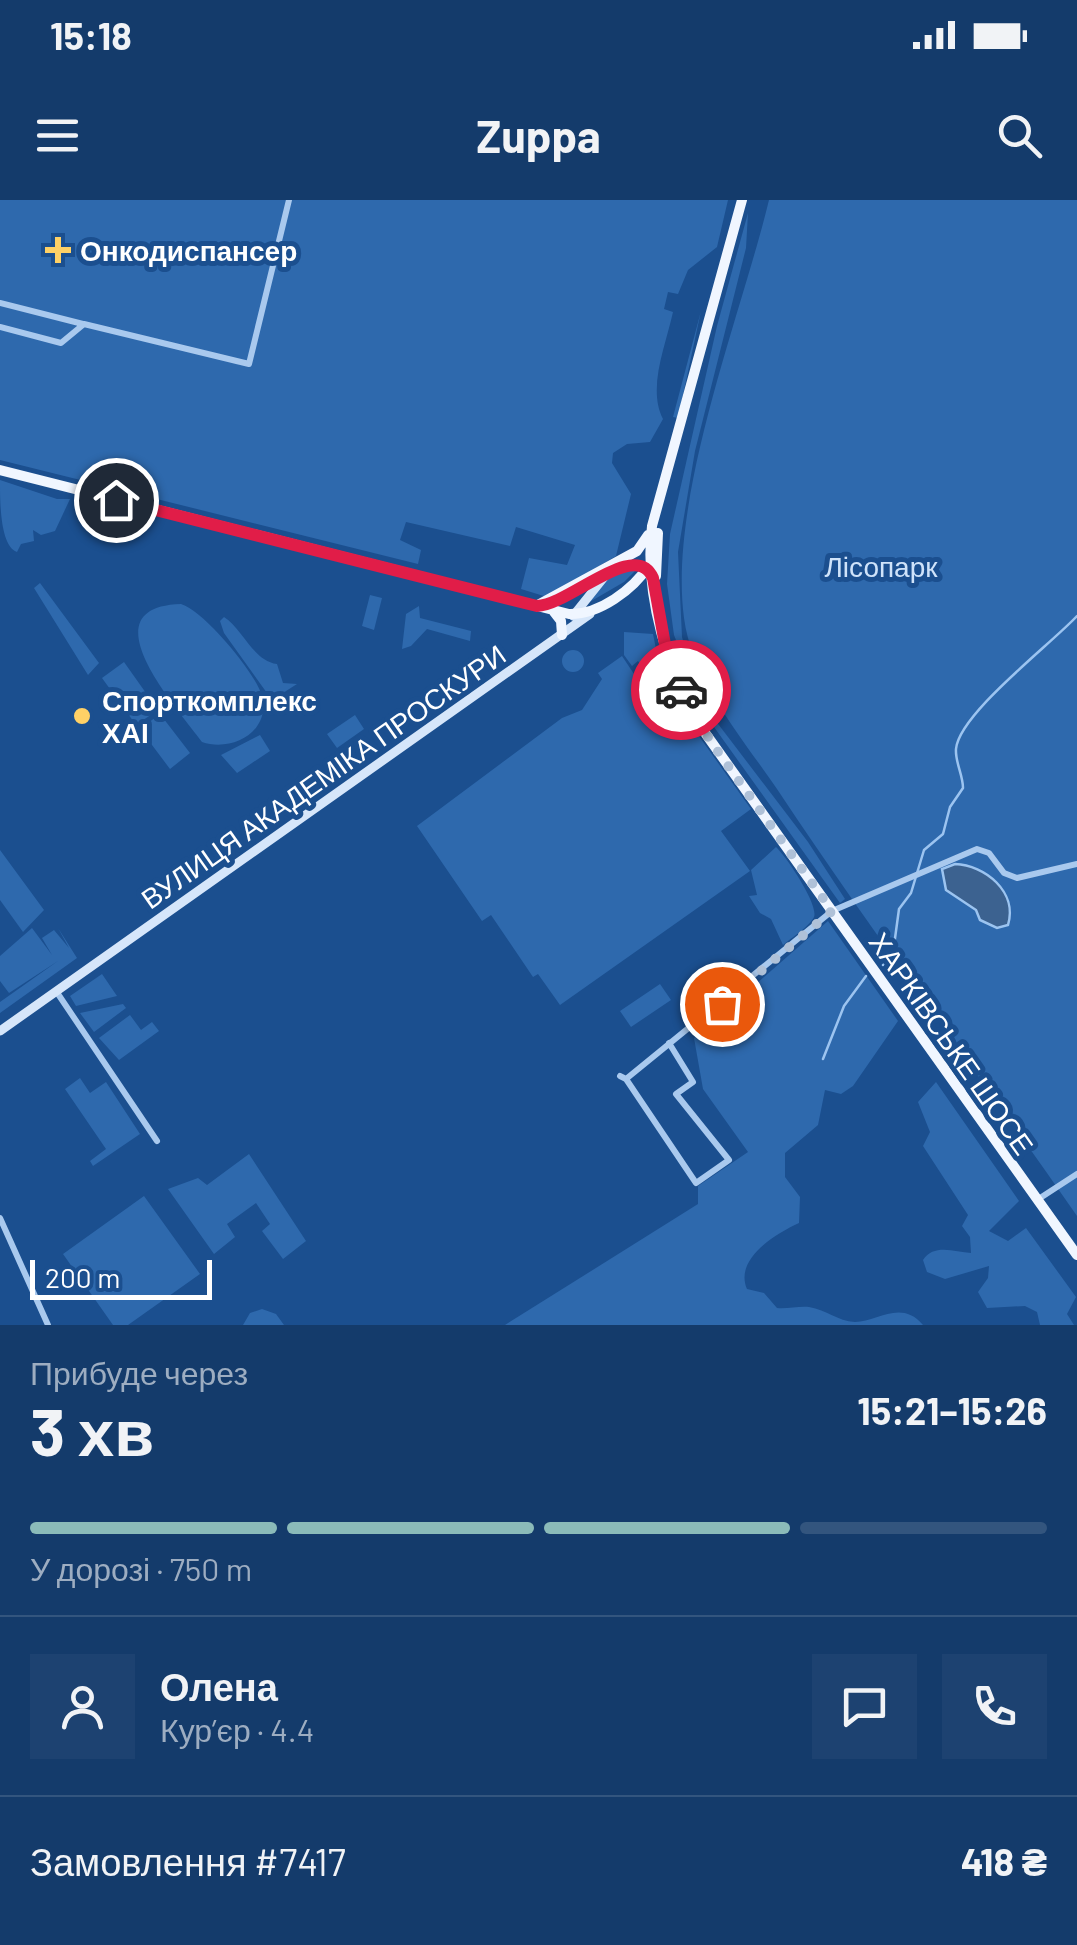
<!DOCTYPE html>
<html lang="uk">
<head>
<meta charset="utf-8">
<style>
  :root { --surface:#143b6b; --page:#1d4271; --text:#f1f3f6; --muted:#9dadc1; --line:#33557e; --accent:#8bbbb9 }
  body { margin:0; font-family:Barlow,sans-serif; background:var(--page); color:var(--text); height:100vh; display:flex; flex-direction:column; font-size:38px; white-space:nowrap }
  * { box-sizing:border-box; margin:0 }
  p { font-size:32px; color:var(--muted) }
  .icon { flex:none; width:55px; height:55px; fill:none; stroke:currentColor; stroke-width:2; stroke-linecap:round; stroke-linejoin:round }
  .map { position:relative; height:1125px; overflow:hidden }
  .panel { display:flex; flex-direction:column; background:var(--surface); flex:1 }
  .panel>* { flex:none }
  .scale { position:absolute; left:30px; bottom:25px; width:182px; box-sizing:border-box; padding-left:10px; border:5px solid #fff; border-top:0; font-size:28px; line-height:35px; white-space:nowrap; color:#fff; -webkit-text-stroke:8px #1b4f8f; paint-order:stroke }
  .pin { position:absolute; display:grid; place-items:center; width:85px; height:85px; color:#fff; margin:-42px; border:5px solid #fff; border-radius:50%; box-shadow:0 2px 10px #0007 }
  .courier { position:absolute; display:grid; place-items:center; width:100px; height:100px; margin:-50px; border:8px solid #e11d48; border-radius:50%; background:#fff; color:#222; box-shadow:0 2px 12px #0007 }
  .overview em { font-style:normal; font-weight:700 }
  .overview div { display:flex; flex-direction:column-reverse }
  .overview { display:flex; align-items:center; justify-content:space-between; height:170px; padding:0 30px }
  h1 { font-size:65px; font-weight:700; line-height:75px }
  .bar { display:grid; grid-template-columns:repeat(4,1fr); gap:15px 10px; align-content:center; height:120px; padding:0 30px }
  .bar i { height:12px; border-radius:8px; background:var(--line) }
  .bar .on { background:var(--accent) }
  .bar p { grid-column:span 4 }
  .line { display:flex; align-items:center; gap:25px; padding:0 30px; border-top:2px solid var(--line) }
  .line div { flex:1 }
  .round { display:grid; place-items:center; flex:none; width:105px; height:105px; border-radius:0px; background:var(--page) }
  .status { display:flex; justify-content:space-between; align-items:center; height:70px; padding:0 50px; background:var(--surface); direction:ltr }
  .status svg { height:28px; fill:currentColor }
  header { display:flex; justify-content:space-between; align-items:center; height:130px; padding:0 30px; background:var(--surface); font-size:45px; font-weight:700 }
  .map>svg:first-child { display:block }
</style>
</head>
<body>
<div class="status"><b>15:18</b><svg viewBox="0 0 49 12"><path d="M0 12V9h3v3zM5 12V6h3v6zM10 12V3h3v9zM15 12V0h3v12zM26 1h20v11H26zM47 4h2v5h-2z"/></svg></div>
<header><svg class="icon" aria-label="menu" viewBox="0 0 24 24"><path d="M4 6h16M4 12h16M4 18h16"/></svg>Zuppa<svg class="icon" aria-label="search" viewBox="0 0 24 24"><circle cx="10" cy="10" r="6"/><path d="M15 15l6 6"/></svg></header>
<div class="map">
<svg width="1077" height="1125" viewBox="0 0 1077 1125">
  <rect width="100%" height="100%" fill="#1b4f8f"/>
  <path fill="#2e69ad" d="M0 0H728L717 47 688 70 678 94 668 92 664 109 673 112C666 145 647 188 663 219L650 242 627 244 613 253 612 263 631 294 616 356 547 397 521 389 529 358 567 365 575 345 516 327 510 346 406 322 400 340 421 350 418 364 0 260Z
    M769 0H1077V1016C978 873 873 734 777 589 743 539 692 480 684 418 668 297 741 116 769 0Z
    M748 13 746 48 695 251 678 352 682 437 702 507 674 435 667 384 670 334 717 126Z
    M701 111 678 218 673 217Z
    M0 280 57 299H70L55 331 41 335 33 330 34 341 21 344 17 352C0 346 0 302 0 280Z
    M635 363 640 366 624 382 581 407 605 381Z
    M40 383 99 463 88 475 34 388Z
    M370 395 382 398 374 430 362 426Z
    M181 404C203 410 256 473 262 496 271 533 231 552 202 542 179 510 84 407 181 404Z
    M419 406 420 418 471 431 470 441 427 429 411 446 402 449 406 414Z
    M224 417C243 429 253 461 277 464L283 483 297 484 272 500 224 433 220 421Z
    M624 432 653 434 657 454 648 462 659 464 646 472 638 461 632 466 624 455Z
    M562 461a11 11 0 1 1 22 0a11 11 0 1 1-22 0Z
    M622 456 638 480 650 477 655 483 666 476 696 532 751 609 721 631 750 671 560 805 538 774 533 777 491 715 482 721 417 626 562 518 582 510 602 479 598 473Z
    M124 462 158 510 136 525 102 478Z
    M709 512 808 642 845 699 840 703 714 527 705 514Z
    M160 514 190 553 170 569 140 529Z
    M355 515 364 529 337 548 327 534Z
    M260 535 270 551 237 573 221 555Z
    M776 647C786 656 819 705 814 717 809 727 791 738 783 745L771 719 760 713 749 696 757 695 751 670Z
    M0 650 44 710 23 732 0 700Z
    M828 721 898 821 853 886 841 894 825 890 818 925 785 953V977L800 997 799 1023C775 1034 734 1059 747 1089L764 1093 777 1108C787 1109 799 1106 809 1107 827 1110 837 1121 855 1122 877 1122 901 1099 923 1125H505L698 1004V986L748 952 703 889 694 838Z
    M32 728 52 755 42 738 54 730 69 748 58 728 77 758 0 813V802L58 761 9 793 0 781V756Z
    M102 774 117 796 76 806 70 796Z
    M660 784 671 800 631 827 620 811Z
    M123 804 126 808 94 832 80 813Z
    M130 815 141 830 152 822 159 831 119 860 99 838Z
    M80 878 90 893 106 882 140 934 93 966 90 961 106 949 65 889Z
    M936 882 1019 1001 989 1031 1008 1041 1026 1028 1076 1097 1067 1114 1074 1125H1040L1037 1112 1025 1106 987 1108 978 1092 988 1078 989 1066 945 1079 927 1072 923 1060C934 1043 955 1052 971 1053L970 1037 962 1026 968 1015 923 946 930 932 918 902Z
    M249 954 306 1041 283 1059 262 1031 270 1024 256 1003 227 1024 235 1037 214 1054 168 989 198 978 207 985Z
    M144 996 200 1074 128 1125H113L63 1054Z
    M262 1109 276 1114 284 1125H243L250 1113Z"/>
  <path fill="#3c6290" stroke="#9cc4f0" stroke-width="2.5" d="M955 664C985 665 1018 692 1008 725L997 728 980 720 976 710 946 690 942 669Z"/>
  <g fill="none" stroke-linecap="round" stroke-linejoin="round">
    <path stroke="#9cc4f0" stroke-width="2.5" d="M883 765 893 753 899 709 911 693 924 650 943 634 950 607 963 588C963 575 955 562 956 549 959 514 1051 444 1077 416
      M823 859 844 806 866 776"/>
    <path stroke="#a9c9ee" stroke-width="6" d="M0 103 83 124
      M0 127 61 143 84 124 249 164 289 0
      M56 791 157 941
      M620 876 626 879 832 711 977 649 989 653 1004 673 1017 678 1077 664
      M626 879 696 983 729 960 676 894 693 882 669 843
      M1037 1000 1077 974
      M0 1018 48 1125"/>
    <path stroke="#d6e6fa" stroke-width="9" d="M573 416 605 376
      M0 831 590 414"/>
    <path stroke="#f0f6ff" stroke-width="10" d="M742 0 652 326C644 395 667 471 703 530L1077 1055
      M0 270 569 414C599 415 633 390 650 364
      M656 376 658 333
      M538 405 637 351 648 335
      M554 412 561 421 562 435"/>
  </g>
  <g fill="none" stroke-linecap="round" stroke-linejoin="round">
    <path stroke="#afc1d8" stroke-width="10" stroke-dasharray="0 18" d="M681 490 711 542 832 711 722 804"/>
    <path stroke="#e11d48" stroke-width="12" d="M116 300 537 406C570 405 635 338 653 378L666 450 681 490"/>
  </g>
  <g fill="#ffd166" stroke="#1b4f8f" stroke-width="4">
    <path d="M53 35h10v10h10v10h-10v10h-10v-10h-10v-10h10z"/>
    <circle cx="82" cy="516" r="10"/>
  </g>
  <g text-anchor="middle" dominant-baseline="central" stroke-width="10" stroke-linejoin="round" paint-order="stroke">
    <g font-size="28" font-weight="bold" fill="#fff" stroke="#1b4f8f" text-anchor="start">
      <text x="80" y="50">Онкодиспансер</text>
      <text x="102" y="500">Спорткомплекс<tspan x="102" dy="32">ХАІ</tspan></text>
    </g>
    <g font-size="28" fill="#cfe3fa" stroke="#1b4f8f">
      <text x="881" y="366">Лісопарк</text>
    </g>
    <g font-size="28" fill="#fff" stroke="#1b4f8f">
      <text transform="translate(323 576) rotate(-35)">ВУЛИЦЯ АКАДЕМІКА ПРОСКУРИ</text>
      <text transform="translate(952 843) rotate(55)">ХАРКІВСЬКЕ ШОСЕ</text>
    </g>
  </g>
</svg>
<div class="scale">200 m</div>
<div class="pin" style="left:722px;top:804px;background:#ea580c"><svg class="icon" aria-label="bag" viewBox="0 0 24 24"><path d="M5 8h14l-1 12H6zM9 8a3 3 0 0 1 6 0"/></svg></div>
<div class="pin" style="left:116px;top:300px;background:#1f2937"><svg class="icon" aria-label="home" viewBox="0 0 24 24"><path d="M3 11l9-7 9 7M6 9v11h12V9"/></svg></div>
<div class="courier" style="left:681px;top:490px"><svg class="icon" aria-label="car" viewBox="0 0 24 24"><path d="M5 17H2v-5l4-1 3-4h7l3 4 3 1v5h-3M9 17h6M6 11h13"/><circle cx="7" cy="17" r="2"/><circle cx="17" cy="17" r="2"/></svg></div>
</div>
<section class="panel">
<div class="overview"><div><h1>3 хв</h1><p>Прибуде через</p></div><em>15:21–15:26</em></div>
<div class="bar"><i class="on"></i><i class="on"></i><i class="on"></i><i></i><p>У дорозі · 750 m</p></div>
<div class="line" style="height:180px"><a class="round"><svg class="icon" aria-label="person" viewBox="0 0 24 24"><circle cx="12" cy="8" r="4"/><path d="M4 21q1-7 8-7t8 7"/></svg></a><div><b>Олена</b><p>Кур’єр · 4.4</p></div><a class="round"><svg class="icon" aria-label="chat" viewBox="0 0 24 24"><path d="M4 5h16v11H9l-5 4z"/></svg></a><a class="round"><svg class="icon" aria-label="phone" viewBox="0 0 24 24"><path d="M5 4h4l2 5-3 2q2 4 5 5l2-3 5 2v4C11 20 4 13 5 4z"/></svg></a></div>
<div class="line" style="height:130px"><div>Замовлення #7417</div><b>418 ₴</b></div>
</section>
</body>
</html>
